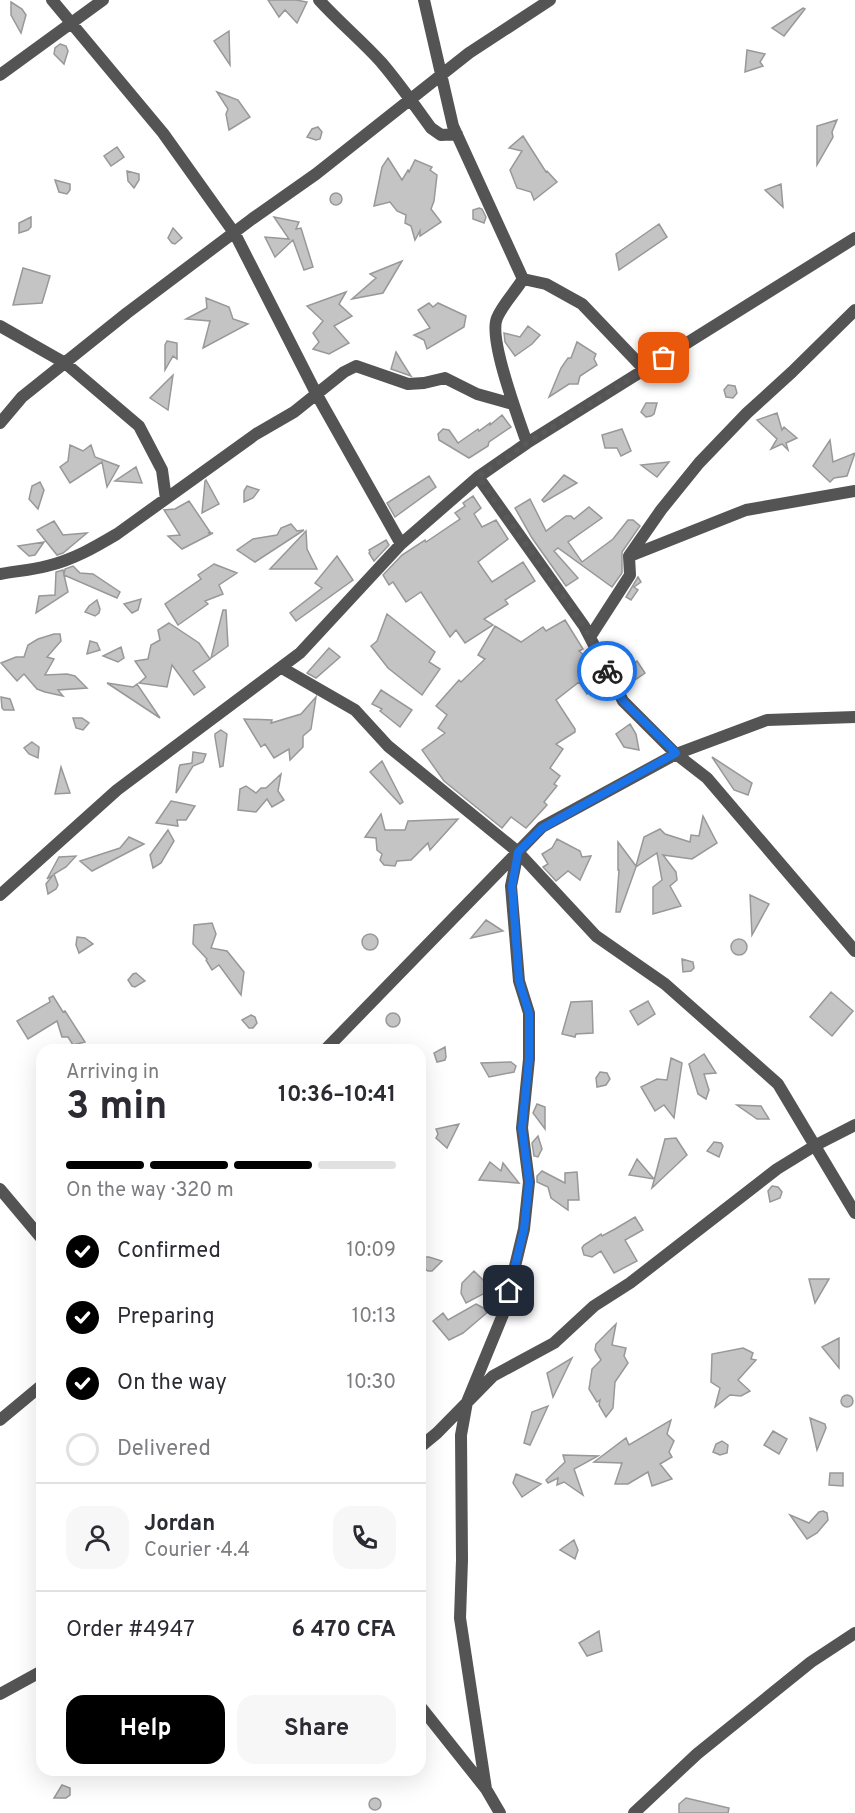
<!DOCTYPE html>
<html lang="en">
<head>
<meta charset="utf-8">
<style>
  :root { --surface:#fff; --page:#f7f7f7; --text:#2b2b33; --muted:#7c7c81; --line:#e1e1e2; --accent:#000 }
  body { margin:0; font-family:Overpass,sans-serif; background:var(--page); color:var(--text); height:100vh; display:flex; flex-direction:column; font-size:22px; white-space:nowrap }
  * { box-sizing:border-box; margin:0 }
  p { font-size:20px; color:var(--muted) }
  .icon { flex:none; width:33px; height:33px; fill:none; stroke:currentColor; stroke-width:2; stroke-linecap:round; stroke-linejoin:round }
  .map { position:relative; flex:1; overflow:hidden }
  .drawer { position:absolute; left:36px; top:1044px; width:390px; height:732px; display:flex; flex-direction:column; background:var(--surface); border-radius:18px; box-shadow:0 6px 24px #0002 }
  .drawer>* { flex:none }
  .pin { position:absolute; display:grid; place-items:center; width:51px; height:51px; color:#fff; margin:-26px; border-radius:12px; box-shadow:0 3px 9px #0006 }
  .courier { position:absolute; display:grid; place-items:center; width:60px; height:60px; margin:-30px; border:4px solid #1a73e8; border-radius:50%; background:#fff; color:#222; box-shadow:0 2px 8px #0007 }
  .overview em { font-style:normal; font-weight:700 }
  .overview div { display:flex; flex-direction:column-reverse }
  .overview { display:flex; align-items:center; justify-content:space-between; height:102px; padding:0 30px }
  h1 { font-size:39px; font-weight:700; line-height:45px }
  .bar { display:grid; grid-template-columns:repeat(4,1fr); gap:9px 6px; align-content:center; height:72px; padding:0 30px }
  .bar i { height:8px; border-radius:4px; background:var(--line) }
  .bar .current { background:var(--accent) }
  .bar p { grid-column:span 4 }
  .line { display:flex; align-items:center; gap:15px; padding:0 30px; border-top:2px solid var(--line) }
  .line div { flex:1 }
  .round { display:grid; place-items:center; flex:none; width:63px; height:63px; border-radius:18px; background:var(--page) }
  ol { padding:0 30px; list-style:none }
  li { display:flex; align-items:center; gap:18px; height:66px }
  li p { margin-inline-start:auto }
  li .icon { padding:6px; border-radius:50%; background:var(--accent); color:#fff; stroke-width:4 }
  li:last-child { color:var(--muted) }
  li i { width:33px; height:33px; border:3px solid var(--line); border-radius:50% }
  .primary-button { display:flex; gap:12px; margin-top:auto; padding:12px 30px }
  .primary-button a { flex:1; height:69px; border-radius:18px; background:var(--accent); color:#fff; font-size:24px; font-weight:700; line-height:69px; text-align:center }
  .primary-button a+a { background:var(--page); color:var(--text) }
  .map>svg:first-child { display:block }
</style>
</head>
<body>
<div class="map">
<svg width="855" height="1813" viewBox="0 0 855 1813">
  <rect width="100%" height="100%" fill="#fff"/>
  <path fill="#c4c4c4" stroke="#989898" stroke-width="1.5" d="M268 0H296L307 2 297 23 285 10 279 17Z
    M11 2 22 9 26 15 21 33 11 15Z
    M803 8 805 9 784 36 772 28Z
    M229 31 230 65 214 41Z
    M60 44 66 46 68 51 64 64 54 54 55 48Z
    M747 50 765 54 760 62 763 66 745 72Z
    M217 92 238 100 250 117 229 130 226 114 228 109Z
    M837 120 832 132 833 137 817 165V126Z
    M318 127 322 132 320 139 316 140 307 137 312 129Z
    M523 136 546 172 547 171 557 182 534 200 531 192 517 188 510 170 522 151 509 148Z
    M117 147 124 157 111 166 104 156Z
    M388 158 402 180 408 170 409 172 415 160 432 167 430 170 437 175 434 201 431 209 441 222 420 236V231L415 240 411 226 405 223 406 215 397 211 390 202 374 206 382 167Z
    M127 171 139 174V180L134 188 128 181Z
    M55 180 70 184V190L67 194 59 192Z
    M781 184 783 207 765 190Z
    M330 199a6 6 0 1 1 12 0a6 6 0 1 1-12 0Z
    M479 208 482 209 486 217 484 223 473 219V210Z
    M31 217V227L28 230 19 233V223Z
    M274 217 299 222 296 229 301 228 313 267 304 270 293 240 275 257 265 237 289 239Z
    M659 224 667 237 619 270 616 254Z
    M173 228 182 238 175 244 172 243 168 238Z
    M402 261 383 293 352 299 376 278 370 274Z
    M23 268 50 276 42 303 13 305Z
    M346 292 339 304 352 316 334 326 349 343 329 354 313 349 319 342 313 333 323 321 307 306Z
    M206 298 229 307 233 319 248 324 203 348 210 321 186 319 207 308Z
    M429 303 433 307 438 303 466 316 464 327 427 349 424 340 414 335 430 328 418 310Z
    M528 326 540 335 532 344 515 356 505 342 504 333 520 337Z
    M167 341 177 343V359L173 356 165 370V345Z
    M577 342 596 354 594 359 597 365 580 376 578 384H569L549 397 561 368 568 358H571Z
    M396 352 402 362 411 376 391 369Z
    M173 375 168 410 150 398Z
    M728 385 735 386 737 393 733 398 726 397 724 390Z
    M646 403H657L654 414 651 416 646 417 641 412Z
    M777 413 782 430 784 427 797 438 786 443 788 450 782 444 771 449 777 439 757 420Z
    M502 415 511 427 489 442 488 446 469 458 439 440 438 434 443 429 449 430 458 443 478 429 479 431 490 423V425Z
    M622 429 631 451 621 456 617 448H605L602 435Z
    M830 440 833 462 855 453 847 476 834 478 830 482 813 466Z
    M70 445 83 451 91 445 95 457 119 466 107 487 102 462 70 483 60 467 68 461Z
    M669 462 657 477 641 465Z
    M136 467 142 483 115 481Z
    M564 475 577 483 544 502 542 500Z
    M429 476 436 487 395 517 387 503Z
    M206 480 219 504 202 513 205 481Z
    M40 482 44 490 38 509 29 499 32 486Z
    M247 486 259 490 253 498 244 502V491Z
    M473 496 481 508 474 514 482 527 496 520 508 539 478 562 492 582 523 562 535 581 505 600 508 604 484 619 493 625 465 643 456 630 450 637 421 592 406 602 393 582 389 585 383 575 402 555 425 540 426 542 460 519 455 513 465 506 463 503Z
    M530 499 546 531 566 516H571L574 519 589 507 602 518 568 542 582 562 613 539 628 520H633L640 526 622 552V573L612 587 558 548 554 551 578 578 566 586 532 538 515 508Z
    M189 501 210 532 208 533H213L182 549 168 536 180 535 164 510 175 509Z
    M54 521 63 535 87 533 63 553 57 555 37 530Z
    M291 524 297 531 304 530 255 562 237 550 253 539 277 535 281 528Z
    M306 531 307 549 317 569H270Z
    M386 540 389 545 374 561 369 553 370 552 369 550Z
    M44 542 35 555 29 556 18 546Z
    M337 556 353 580 296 621 290 613 322 588 315 583Z
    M214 564 237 573 219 585 223 594 205 601 208 604 178 625 165 604 201 579 198 575Z
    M73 566 80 573 93 574 120 592 117 598 64 575 68 592 36 613 39 596 55 595 56 572 63 570 64 574 65 569Z
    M638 577 641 582 634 587 638 590 631 600 626 597Z
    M141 599 138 610 132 613 124 604Z
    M97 600 100 609 99 613 95 616 85 612 89 606Z
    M223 610H226L228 646 211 658Z
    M387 614 435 652 429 662 440 669 422 695 388 668 371 646 377 641Z
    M565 620 583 649 579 651 591 661 587 665 601 686 587 694 579 682 556 700 575 729V732L556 744 563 749 550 768 560 776 554 784 557 786 544 802 547 805 526 828 511 817 502 828 444 781 422 750 445 733 438 728 447 715 436 706 459 680 461 682 485 659 478 655 495 626 521 642 543 627 546 631Z
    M169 623 199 643 210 659 193 671 205 687 194 695 172 665 167 687 139 683 146 677 135 661 148 659 151 645 160 640 158 630Z
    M54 634H60L61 641 47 657 54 659 45 675 67 674 75 676 87 688 58 690 63 696 45 692 37 689 24 674 17 681 1 663 16 657H24L28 645 38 639Z
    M90 641 97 643 100 650 87 654Z
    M121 647 124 658 118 662 103 656Z
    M329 648 340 657 316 678 307 673Z
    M637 661 645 673 635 680 627 667Z
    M107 683 133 687 137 684 160 718Z
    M381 690 412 710 400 727 380 711 382 709 372 704Z
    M1 697 10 699 14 710H4L2 708Z
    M316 697 311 729 303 736V747L290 760 289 749 274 758 265 744 261 747 244 719 272 720 271 723 301 714Z
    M73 718H82L89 723 83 730 76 728Z
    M630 724 636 734 639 750 624 747 616 734Z
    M221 730 227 734 223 766 220 767 215 737V734Z
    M32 742 39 747 38 758 29 754 24 748Z
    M193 752 206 754 203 762 193 766 176 793 179 768 180 765 192 763Z
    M712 757 752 783 748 795 734 790Z
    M382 761 403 802 400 804 370 772Z
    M61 767 70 793 55 794Z
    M281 774 278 791 284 800 272 807 267 799 256 812 238 810 240 789 246 786 256 793 261 788H266Z
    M171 801 195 806 186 820H177L178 826 156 823Z
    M381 814 385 830H405L408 821 458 819 430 850 428 843 411 860 397 861 395 866 384 865 380 860 382 854 377 850 376 838 365 837Z
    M703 816 717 843 692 859 663 855 676 872 677 880 670 886 681 906 653 914V887L662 880 657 853 636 867 620 912H616L619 870H618V842L636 866 644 837 660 829 665 834 690 842 691 835 699 836Z
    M168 830 174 841 161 863 153 868 150 855Z
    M129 837 144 844 92 871 80 861 120 848Z
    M557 839 580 851 582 857 591 856 580 880 568 871 556 881 543 867 548 864 542 854 552 848Z
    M76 856 66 867 54 874 58 885 56 889 48 894 46 884 53 875 47 879 59 857Z
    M750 895 769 904 752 935Z
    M486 920 503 931 471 938Z
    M212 923 216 934 211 948 227 951 244 972 241 995 219 965 212 970 206 960 207 959 193 944 194 925Z
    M362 942a8 8 0 1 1 16 0a8 8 0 1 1-16 0Z
    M77 937 85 938 93 944 79 953 76 945Z
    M731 947a8 8 0 1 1 16 0a8 8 0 1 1-16 0Z
    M682 959 693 962 694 968 691 971 683 972Z
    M136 973 145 981 135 987 132 986 128 980 133 974Z
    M831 992 853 1011 832 1036 810 1017Z
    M53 996 63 1012 65 1011 85 1042 73 1045 68 1037H62L57 1021 28 1039 17 1021 50 1002 49 998Z
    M592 1001 593 1033 576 1034 575 1037 562 1034 571 1002Z
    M648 1001 655 1014 638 1025 630 1011Z
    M386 1020a7 7 0 1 1 14 0a7 7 0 1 1-14 0Z
    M251 1015 255 1017 257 1023 253 1028H249L242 1020Z
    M445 1047 446 1057 445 1060 437 1062 434 1053Z
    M704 1054 716 1073 704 1074 709 1090 706 1099 698 1094 689 1064Z
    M671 1058 682 1063 674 1118 664 1105 655 1111 641 1087 657 1079 667 1080Z
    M511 1062 516 1066 514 1072 489 1077 481 1063Z
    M600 1072 607 1073 610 1079 606 1085 597 1087 596 1078Z
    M537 1104 545 1107V1129L533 1113Z
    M737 1105 761 1106 769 1119H757Z
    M459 1124 447 1148 436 1138 438 1134 436 1129Z
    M538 1136 542 1149 538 1157 534 1156 532 1143Z
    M676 1138 687 1155 652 1188 665 1139Z
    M714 1142 721 1143 723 1146 719 1157 707 1151Z
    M637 1159 654 1179 629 1175Z
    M490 1162 501 1171 503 1163 519 1183 479 1180Z
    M542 1171 565 1183V1173L577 1172 579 1200H568V1210L551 1198 548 1187 537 1182V1176Z
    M772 1186 778 1187 782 1192 780 1198 770 1202 768 1191Z
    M635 1217 643 1230 625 1240 637 1261 614 1273 601 1251 592 1257 584 1255 582 1248 584 1245 601 1234 602 1236 615 1229Z
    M426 1257H429L442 1261 432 1271H428L422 1267 421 1263Z
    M474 1271 488 1285 489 1289 487 1292 466 1303 461 1293 462 1283Z
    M809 1279H829L815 1303Z
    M476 1304 489 1311 463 1333 449 1340 433 1321 443 1313 448 1320Z
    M616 1324 612 1345 626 1348 624 1356 628 1363 615 1382 613 1408 606 1417 599 1405 600 1400 597 1402 589 1389 592 1369 601 1360 595 1350 596 1344Z
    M839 1338V1368L822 1347Z
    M743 1348 753 1353 751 1359 756 1360 738 1380 750 1391 741 1396 730 1395 715 1407 720 1388 711 1382 712 1354Z
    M572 1358 553 1397 547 1373Z
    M841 1401a6 6 0 1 1 12 0a6 6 0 1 1-12 0Z
    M548 1406 530 1445 524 1443 532 1412Z
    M810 1418 825 1424 826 1428 817 1450Z
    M671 1420 667 1434 674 1441 669 1452 672 1457 660 1464 672 1479 652 1486 648 1472 628 1484H615L622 1463 594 1462 626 1438 629 1445Z
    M773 1431 787 1439 779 1454 764 1445Z
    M722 1441 728 1445 727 1453 720 1455 713 1452 716 1444Z
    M563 1455 598 1456 574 1469 583 1495 564 1482 557 1485 558 1478 548 1483 546 1480 565 1462Z
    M830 1473H843V1486L829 1485Z
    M516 1474 541 1484 522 1497 513 1483Z
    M823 1511 827 1513 828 1520 817 1533 807 1539 790 1515 809 1523 819 1512Z
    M574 1540 578 1550 575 1559 560 1550Z
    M599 1631 602 1651 587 1656 579 1643Z
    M62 1785 70 1788V1795L66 1798H54Z
    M369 1804a6 6 0 1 1 12 0a6 6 0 1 1-12 0Z
    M686 1798 729 1808 728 1813H679V1804Z"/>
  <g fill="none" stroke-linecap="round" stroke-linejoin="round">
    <path stroke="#545454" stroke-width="12" d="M52 0 163 133 235 234 317 395 401 544
      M319 0C339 22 361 40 381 62 399 83 415 106 431 128L441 135 457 134
      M424 0 453 126 523 279
      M0 75 103 0
      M523 279C515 292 503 304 497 318 488 339 519 420 527 443
      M523 279 546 284 582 304 645 370
      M0 326 65 363 139 426 162 470 166 499
      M0 423 22 397 127 313 252 219 316 174 469 53 550 0
      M478 477 584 626 623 701 676 754 707 778 855 951
      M630 556 746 510 855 491
      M0 574C16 571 32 570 47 566 73 560 95 547 117 534L256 434 294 412 344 372 356 366 408 384 424 383 445 378 477 394 513 404
      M590 637 630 575 629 556 661 510 699 463 747 413 792 372 855 310
      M282 668 355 710 388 746 518 852 596 936 665 984 778 1084 855 1213
      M0 895 117 790 300 653 401 544 478 477 527 443 855 238
      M325 1050 542 827 676 754 767 720 855 717
      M0 1189 42 1239
      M0 1420 42 1385
      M420 1447 437 1433 493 1376 554 1343 594 1306 630 1283 777 1169 816 1145 855 1125
      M0 1694 42 1671
      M420 1706 486 1789 500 1813
      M486 1789 460 1618 462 1560 461 1435 467 1402 504 1312 524 1229 529 1182 522 1128 529 1059V1013L519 981 511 886 518 852
      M634 1813 697 1754 811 1662 855 1633"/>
  </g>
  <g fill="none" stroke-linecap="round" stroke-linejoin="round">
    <path stroke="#595959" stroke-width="6" stroke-dasharray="0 10.8" d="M607 671 584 626 478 477 527 443 664 358"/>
    <path stroke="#1a73e8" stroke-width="8" d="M509 1291 524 1229 529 1182 522 1128 529 1059V1013L519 981 512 886 518 852 542 828 676 753 623 701 607 671"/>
  </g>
</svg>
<div class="pin" style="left:664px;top:358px;background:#ea580c"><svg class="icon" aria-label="bag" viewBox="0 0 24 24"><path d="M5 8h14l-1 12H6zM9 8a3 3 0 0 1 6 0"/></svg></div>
<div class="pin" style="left:509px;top:1291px;background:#1f2937"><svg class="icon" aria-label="home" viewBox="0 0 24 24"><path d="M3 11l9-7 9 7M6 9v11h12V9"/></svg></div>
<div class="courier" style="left:607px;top:671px"><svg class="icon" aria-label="bike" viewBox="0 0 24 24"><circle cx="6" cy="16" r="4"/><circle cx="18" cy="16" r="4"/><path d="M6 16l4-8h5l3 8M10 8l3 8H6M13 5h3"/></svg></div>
<section class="drawer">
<div class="overview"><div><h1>3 min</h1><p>Arriving in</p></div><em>10:36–10:41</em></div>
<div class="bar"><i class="current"></i><i class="current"></i><i class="current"></i><i></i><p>On the way · 320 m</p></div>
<ol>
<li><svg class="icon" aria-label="check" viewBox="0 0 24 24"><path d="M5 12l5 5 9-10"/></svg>Confirmed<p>10:09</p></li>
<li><svg class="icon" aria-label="check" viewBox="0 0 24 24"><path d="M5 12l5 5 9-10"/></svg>Preparing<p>10:13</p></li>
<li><svg class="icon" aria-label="check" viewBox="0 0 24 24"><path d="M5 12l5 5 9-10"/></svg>On the way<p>10:30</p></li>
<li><i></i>Delivered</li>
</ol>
<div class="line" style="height:108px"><a class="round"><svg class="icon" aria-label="person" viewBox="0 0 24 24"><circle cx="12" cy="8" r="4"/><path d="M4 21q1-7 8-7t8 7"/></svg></a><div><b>Jordan</b><p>Courier · 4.4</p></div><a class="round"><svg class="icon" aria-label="phone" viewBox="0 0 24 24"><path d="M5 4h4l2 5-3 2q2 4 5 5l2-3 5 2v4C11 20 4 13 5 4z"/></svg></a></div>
<div class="line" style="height:78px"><div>Order #4947</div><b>6 470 CFA</b></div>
<div class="primary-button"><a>Help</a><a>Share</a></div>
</section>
</div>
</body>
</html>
